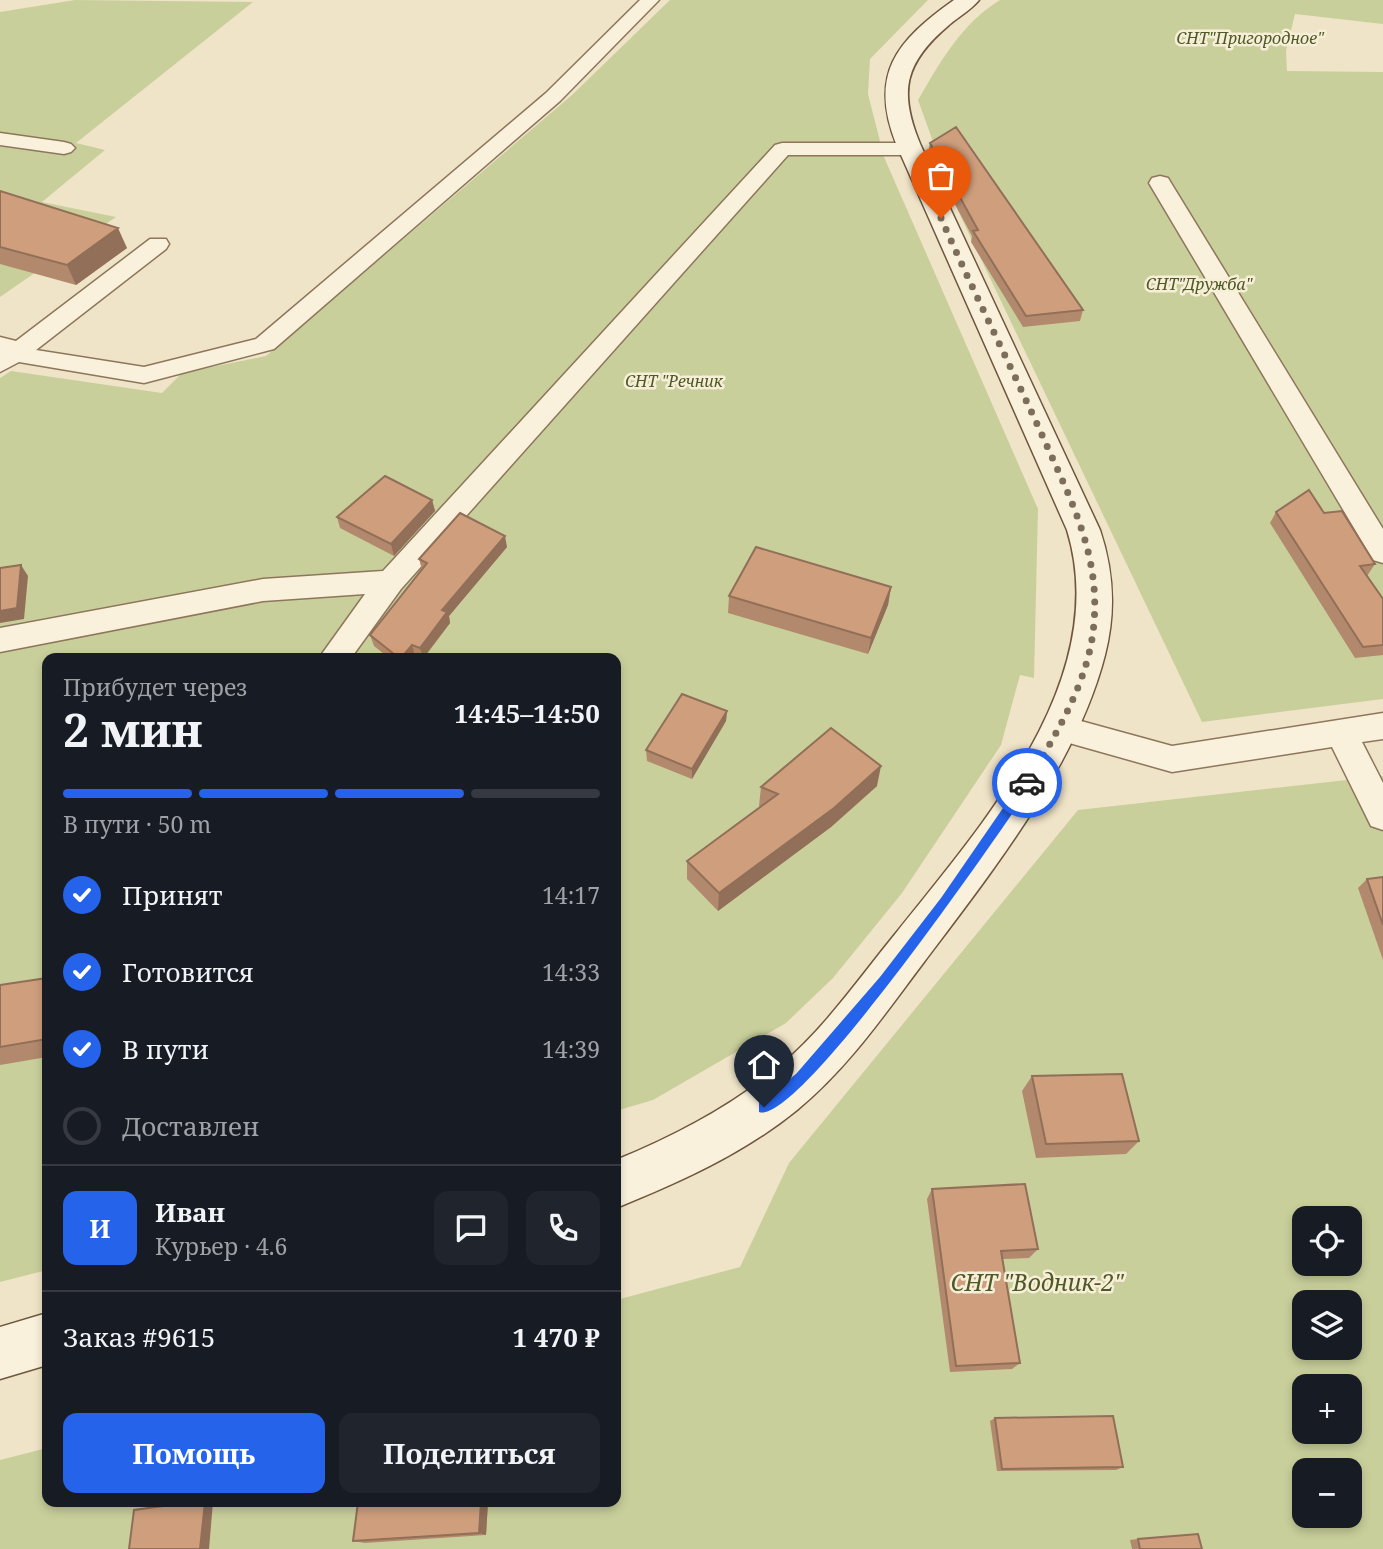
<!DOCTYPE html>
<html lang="ru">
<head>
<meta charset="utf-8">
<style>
  :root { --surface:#171b24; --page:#20242c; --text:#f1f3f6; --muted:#9ea1a6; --line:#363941; --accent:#2563eb }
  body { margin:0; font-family:"Noto Serif",serif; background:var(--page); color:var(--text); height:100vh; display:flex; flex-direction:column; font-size:26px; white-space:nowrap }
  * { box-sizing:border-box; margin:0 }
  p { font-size:23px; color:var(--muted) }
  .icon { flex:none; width:38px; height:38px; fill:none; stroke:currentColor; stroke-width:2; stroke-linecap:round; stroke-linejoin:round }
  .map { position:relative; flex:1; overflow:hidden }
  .panel { position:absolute; left:42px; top:653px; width:579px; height:854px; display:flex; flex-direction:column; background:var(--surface); border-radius:14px; box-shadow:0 4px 10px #0003 }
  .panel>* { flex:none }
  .controls { position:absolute; left:1292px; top:1206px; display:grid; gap:14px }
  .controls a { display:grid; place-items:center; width:70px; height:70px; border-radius:14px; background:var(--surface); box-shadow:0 4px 10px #0003; font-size:35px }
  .pin { position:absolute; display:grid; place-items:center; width:60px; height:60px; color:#fff; margin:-72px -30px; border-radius:50% 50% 50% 0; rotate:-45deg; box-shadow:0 0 7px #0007 }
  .pin .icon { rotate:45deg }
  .courier { position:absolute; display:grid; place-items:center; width:70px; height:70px; margin:-35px; border:5px solid #2563eb; border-radius:50%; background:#fff; color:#222; box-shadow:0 2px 9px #0007 }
  .headline em { font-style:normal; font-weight:700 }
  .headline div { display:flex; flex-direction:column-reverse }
  .headline { display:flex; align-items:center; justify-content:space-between; height:119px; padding:0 21px }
  h1 { font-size:46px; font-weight:700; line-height:52px }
  .bar { display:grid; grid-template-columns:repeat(4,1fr); gap:10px 7px; align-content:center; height:84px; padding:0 21px }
  .bar i { height:9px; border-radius:5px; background:var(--line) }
  .bar .active { background:var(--accent) }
  .bar p { grid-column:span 4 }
  .line { display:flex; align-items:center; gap:18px; padding:0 21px; border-top:2px solid var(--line) }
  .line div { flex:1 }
  .round { display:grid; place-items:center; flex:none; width:74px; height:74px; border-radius:14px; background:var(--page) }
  ol { padding:0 21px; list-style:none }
  li { display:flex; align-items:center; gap:21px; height:77px }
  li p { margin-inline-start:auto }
  li .icon { padding:7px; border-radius:50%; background:var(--accent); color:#fff; stroke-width:4 }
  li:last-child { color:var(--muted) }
  li i { width:38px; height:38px; border:4px solid var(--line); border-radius:50% }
  .primary-button { display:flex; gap:14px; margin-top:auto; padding:14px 21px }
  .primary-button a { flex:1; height:80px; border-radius:14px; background:var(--accent); color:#fff; font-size:28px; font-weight:700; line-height:80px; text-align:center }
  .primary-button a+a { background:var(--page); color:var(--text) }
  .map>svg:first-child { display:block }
</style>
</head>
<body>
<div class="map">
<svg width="1383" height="1549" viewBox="0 0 1383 1549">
  <rect width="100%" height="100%" fill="#f0e4c8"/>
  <path fill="#c9cf9b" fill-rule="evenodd" d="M75 0 253 2 76 143 105 150 42 202 116 217 0 297V12Z
    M670 0H928L870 59 868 94 884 157 1038 509 1034 678 1020 675 1001 745 902 893 833 978 786 1023 653 1100 616 1111V658H47V1270L0 1282V378L11 371 162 393 182 373 266 356 572 95Z
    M1000 0H1383V24L1295 14 1286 51 1287 71 1383 72V699L1202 722 958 211 918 100C941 61 961 24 1000 0Z
    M1383 776V1549H0V1460L47 1448V1502H616V1300L740 1267 789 1163 1078 810ZM1304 1218H1349V1264H1304ZM1304 1302H1349V1348H1304ZM1304 1386H1349V1432H1304ZM1304 1470H1349V1516H1304Z"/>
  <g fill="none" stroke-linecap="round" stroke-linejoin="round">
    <defs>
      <path id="lane" d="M640 0H659L560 101 274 349 144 383 19 362 0 372V337L16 341 150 239H166L169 244 166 249 36 350 144 367 256 339 546 93Z
        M0 133 64 142 71 144 75 148 71 152 64 154 0 145Z
        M782 143H911L918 145 922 149 918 153 911 155H788L401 589 351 658H319L365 594 263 601 0 652V628L263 579 383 571 775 145Z
        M1160 176 1168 178 1171 183 1383 529V563L1373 560 1149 183 1152 178Z
        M1383 713V739L1362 742 1383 783V830L1371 826 1332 747 1172 772 1048 737 1043 728 1048 719 1059 715 1172 746Z"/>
      <path id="secondary" d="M954 0H979C971 10 958 17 949 25 904 63 898 92 921 146L1100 530C1114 572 1116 612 1105 655 1077 765 991 873 924 962 884 1015 848 1068 797 1110 743 1154 680 1182 616 1208V1160C675 1136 732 1106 781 1065 826 1027 859 978 896 933 982 825 1113 679 1067 530L897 146C868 75 896 41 954 0Z
        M47 1313V1365L0 1379V1327Z"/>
    </defs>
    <use href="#lane" stroke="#8d765c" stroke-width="3"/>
    <use href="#secondary" stroke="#6f573f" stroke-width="3"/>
    <use href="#lane" fill="#faf1dc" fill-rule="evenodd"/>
    <use href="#secondary" fill="#faf1dc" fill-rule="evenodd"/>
  </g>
  <path fill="#b2896c" d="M930 143 1083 310 1080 321 1023 327 971 242 972 236 928 154Z
    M0 191 127 248 76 285 0 264Z
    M432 500 435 511 394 556 340 528 337 517Z
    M1276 512 1324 513 1375 564 1367 576 1383 599V655L1355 658 1270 523Z
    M507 547 449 616 450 623 424 658 415 656 414 658H389L374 646 370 635 422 570 419 559Z
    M891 587 888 605 868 654 728 613 729 596Z
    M727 711 726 721 692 779 647 761 646 750Z
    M877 786 831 827 718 911 687 879V861L760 807 759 806 761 787Z
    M1383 877V960L1358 888 1367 879Z
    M47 978V1057L0 1065V985Z
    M1032 1076 1139 1141 1126 1154 1036 1158 1022 1091Z
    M932 1189 1038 1249 1029 1258 1003 1259 1020 1363 1012 1369 950 1372 927 1199Z
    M995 1418 1123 1467 1116 1470 997 1471 990 1421Z
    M488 1502 486 1535 365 1543 353 1541Z
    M1138 1539 1202 1549H1132L1130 1540Z"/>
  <path fill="#916f58" d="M118 228 127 248 76 285 67 265Z
    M432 500 435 511 394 556 391 544Z
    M505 536 507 547 449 616 450 623 423 658 420 648 442 610Z
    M21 565 28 576 24 619 0 623V611Z
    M891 587 888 605 868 654 871 638Z
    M412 645 415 656 414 658H401Z
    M727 711 726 721 692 779V769Z
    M881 766 877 786 831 827 718 911 719 893Z
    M205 1502H213L209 1549H200Z
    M481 1502H488L486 1535 479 1533Z"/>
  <path fill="#cf9f7d" stroke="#916f58" stroke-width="2" d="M956 127 1083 310 1026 316 973 231 978 230 930 143Z
    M0 191 118 228 67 265 0 247Z
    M385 476 432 500 391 544 337 517Z
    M1309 490 1324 513 1342 511 1375 564 1360 566 1383 599V645L1363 647 1276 512Z
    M460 513 505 536 442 610 447 612 420 648 412 645 401 658H399L370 635 427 563 419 559Z
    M756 547 891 587 871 638 729 596Z
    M21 565 17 608 0 611V568Z
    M682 694 727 711 692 769 646 750Z
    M831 728 881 766 834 808 719 893 687 861 778 794 761 787Z
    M1383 877V925L1367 879Z
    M47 978V1039L0 1047V985Z
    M1122 1074 1139 1141 1046 1144 1032 1076Z
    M1025 1184 1038 1249 1001 1251 1020 1363 956 1366 932 1189Z
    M1113 1416 1123 1467 1002 1469 995 1418Z
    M192 1502H205L200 1549H129L134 1510Z
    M358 1502H481L479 1533 353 1541Z
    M1198 1534 1202 1549H1140L1138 1539Z"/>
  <path fill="#2563eb" d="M1027 778 1033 783 1031 786C1003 828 798 1127 759 1112V1103L796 1074 880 977 941 898 1023 779Z"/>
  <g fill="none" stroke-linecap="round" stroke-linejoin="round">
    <path stroke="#7c6e5b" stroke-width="7" stroke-dasharray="0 12.6" d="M941 218C973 291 1009 362 1042 435 1069 496 1100 553 1094 622 1090 680 1056 734 1027 783"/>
  </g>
  <g text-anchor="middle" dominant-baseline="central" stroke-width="5" stroke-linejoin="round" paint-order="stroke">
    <g font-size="16" font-style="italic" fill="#4d5a26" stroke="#f7eed8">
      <text x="1250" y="38">СНТ"Пригородное"</text>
      <text x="1199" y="284">СНТ"Дружба"</text>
      <text x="674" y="381">СНТ "Речник</text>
    </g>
    <g font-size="23" font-style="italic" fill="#4d5a26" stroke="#f7eed8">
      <text x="1037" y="1282">СНТ "Водник-2"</text>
    </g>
  </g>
</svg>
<div class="controls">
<a><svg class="icon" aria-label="locate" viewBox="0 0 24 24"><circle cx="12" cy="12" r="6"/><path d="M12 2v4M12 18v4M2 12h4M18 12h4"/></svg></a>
<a><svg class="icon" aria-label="layers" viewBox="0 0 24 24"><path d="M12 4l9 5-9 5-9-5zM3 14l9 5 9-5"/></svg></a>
<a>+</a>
<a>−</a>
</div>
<div class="pin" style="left:941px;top:218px;background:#ea580c"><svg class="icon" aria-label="bag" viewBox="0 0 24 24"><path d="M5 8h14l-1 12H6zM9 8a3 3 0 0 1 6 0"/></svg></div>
<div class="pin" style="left:764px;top:1107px;background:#1f2937"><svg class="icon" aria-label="home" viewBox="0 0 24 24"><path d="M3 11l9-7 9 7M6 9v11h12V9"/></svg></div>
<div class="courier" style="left:1027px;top:783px"><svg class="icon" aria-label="car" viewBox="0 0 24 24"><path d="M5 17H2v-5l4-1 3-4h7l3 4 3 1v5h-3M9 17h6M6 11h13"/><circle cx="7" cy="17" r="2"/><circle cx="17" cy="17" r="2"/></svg></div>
<section class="panel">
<div class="headline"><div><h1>2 мин</h1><p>Прибудет через</p></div><em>14:45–14:50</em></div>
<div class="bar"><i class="active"></i><i class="active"></i><i class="active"></i><i></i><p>В пути · 50 m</p></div>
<ol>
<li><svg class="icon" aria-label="check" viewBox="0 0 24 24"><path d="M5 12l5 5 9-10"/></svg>Принят<p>14:17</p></li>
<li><svg class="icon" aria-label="check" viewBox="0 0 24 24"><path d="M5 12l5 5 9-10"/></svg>Готовится<p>14:33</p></li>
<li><svg class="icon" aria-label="check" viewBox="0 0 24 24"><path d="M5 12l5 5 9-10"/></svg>В пути<p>14:39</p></li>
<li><i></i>Доставлен</li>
</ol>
<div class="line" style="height:126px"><b class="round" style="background:var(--accent);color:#fff">И</b><div><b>Иван</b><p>Курьер · 4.6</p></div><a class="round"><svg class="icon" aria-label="chat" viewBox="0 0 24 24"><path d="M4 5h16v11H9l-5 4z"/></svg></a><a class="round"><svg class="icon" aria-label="phone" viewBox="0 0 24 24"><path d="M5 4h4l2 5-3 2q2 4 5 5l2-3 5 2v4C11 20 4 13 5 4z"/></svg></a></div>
<div class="line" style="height:91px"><div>Заказ #9615</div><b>1 470 ₽</b></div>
<div class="primary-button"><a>Помощь</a><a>Поделиться</a></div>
</section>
</div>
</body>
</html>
